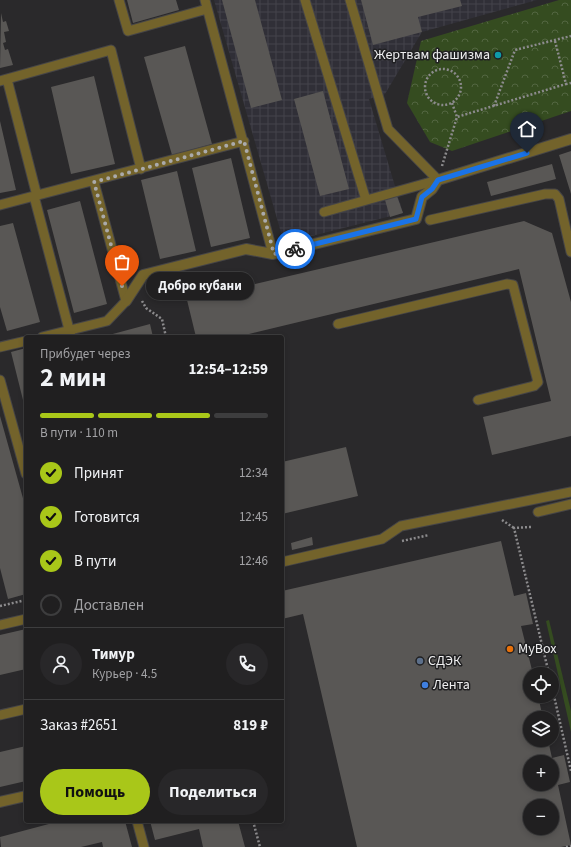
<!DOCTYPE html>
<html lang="ru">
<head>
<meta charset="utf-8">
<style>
  :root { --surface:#201f20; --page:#282729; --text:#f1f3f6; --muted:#a2a2a5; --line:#3d3d3e; --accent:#a9c719 }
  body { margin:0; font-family:"Source Sans 3",sans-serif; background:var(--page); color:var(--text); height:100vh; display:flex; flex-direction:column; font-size:15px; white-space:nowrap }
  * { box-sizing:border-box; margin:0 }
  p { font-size:13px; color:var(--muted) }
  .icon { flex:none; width:22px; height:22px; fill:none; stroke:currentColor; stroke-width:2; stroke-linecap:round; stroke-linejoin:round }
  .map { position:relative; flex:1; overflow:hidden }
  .drawer { position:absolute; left:24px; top:335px; width:260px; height:488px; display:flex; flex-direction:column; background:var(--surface); border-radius:4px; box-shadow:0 2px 6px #0003,0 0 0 1px var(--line) }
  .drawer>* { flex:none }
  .buttons { position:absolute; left:523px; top:667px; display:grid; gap:8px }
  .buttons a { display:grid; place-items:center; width:36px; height:36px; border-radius:50%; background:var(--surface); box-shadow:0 2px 6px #0003,0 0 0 1px var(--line); font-size:20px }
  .pin { position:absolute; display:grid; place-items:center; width:34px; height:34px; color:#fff; margin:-41px -17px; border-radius:50% 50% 50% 0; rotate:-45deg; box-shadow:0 0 4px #0007 }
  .pin .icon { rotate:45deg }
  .courier { position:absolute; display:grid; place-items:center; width:40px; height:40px; margin:-20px; border:3px solid #1a73e8; border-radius:50%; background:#fff; color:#222; box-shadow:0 1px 5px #0007 }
  .bubble { position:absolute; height:28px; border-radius:14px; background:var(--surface); box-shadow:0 2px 6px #0003,0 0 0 1px var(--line); font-size:13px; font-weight:700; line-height:28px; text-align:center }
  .summary em { font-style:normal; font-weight:700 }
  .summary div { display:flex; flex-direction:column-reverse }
  .summary { display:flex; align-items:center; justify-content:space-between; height:68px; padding:0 16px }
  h1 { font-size:26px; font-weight:700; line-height:30px }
  .bar { display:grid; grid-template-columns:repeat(4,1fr); gap:6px 4px; align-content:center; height:48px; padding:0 16px }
  .bar i { height:5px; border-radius:3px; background:var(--line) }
  .bar .selected { background:var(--accent) }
  .bar p { grid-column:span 4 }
  .line { display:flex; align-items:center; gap:10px; padding:0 16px; border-top:1px solid var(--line) }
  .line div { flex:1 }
  .round { display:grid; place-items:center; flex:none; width:42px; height:42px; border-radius:21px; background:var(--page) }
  ol { padding:0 16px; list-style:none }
  li { display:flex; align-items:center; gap:12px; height:44px }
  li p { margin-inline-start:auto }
  li .icon { padding:4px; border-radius:50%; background:var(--accent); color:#111; stroke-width:4 }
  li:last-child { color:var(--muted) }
  li i { width:22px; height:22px; border:2px solid var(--line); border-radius:50% }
  .primary-button { display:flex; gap:8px; margin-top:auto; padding:8px 16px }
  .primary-button a { flex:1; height:46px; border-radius:24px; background:var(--accent); color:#111; font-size:16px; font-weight:700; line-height:46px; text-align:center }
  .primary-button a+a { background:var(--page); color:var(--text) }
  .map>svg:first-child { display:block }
</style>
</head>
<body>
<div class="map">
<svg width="571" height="847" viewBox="0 0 571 847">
  <defs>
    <pattern id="industrial-grid" width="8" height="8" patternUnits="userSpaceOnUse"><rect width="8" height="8" fill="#302f37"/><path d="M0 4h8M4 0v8" fill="none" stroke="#44434a"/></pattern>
    <pattern id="forest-crowns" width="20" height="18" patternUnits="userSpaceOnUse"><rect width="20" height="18" fill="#354c20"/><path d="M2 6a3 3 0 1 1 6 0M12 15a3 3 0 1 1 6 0" fill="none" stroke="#536641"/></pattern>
  </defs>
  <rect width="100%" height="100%" fill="#2a292b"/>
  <path fill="url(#industrial-grid)" d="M214 0H537L422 32 385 94 369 99 403 213 284 243Z"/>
  <path fill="#354c20" d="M549 620 571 711V732L546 621Z"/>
  <path fill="url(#forest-crowns)" d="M559 0H571V111L452 151 430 142 407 103 421 41Z"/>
  <path fill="#595755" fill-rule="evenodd" d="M127 0H176L179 10 133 23Z
    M222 0H255L282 100 251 108Z
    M361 0H460L462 6 418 17 422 32 373 45Z
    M1 13 3 22 6 21 9 31 4 32 6 42 3 43 5 50 8 49 13 65 0 68Z
    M185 46 212 144 172 155 144 57Z
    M94 76 115 164 71 174 51 87Z
    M323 91 349 189 320 196 294 99Z
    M0 121 16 190 0 193Z
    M571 151V194L559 155Z
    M231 158 250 238 211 247 192 168Z
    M552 164 556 179 491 196 487 182Z
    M177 171 196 251 160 259 141 180Z
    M397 196 403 213 390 217 385 200Z
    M80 201 107 304 74 313 47 210Z
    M524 221 552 233 571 302V436L492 455 483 417 551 401 519 269 249 334V337H196L187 300Z
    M13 223 40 322 7 331 0 307V226Z
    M150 324 153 337H109V335Z
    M26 348V408H25L11 352Z
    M0 416 26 509V594L8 599 0 568Z
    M346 447 358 496 282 514V462Z
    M312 537 313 545 292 550 291 543Z
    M501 541 514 596 526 593 533 624 521 626 533 674H530V696H538L543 718H530V740H548L552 758 564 755 570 782 558 785 571 845 561 847H357L303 614 282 619V591ZM530 762H552V784H530ZM530 806H552V828H530Z
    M26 629V669L0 675V635Z
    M26 746V781L0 787V752Z
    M60 821H125L132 847H103L102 842 81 847H1L0 837Z
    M150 821H216L217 824 238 821 245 847H203L199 829 155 840Z"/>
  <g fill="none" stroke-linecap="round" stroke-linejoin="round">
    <defs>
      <path id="lane" d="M119 0 128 31 207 9
        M205 0 273 254
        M305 0 366 200
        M7 79 37 196
        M0 81 111 50 141 169
        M34 196 71 337
        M0 205 244 141
        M324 212 438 180 388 129 350 0
        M430 220 545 194H555L559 199 571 252
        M338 324 507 284 513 285 538 382 534 386 478 400
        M42 337 107 321 126 301 94 182
        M0 347 26 341
        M0 380 26 474
        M538 512 571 504
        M282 562 382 539 401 526 571 492
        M0 625 26 619
        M0 715 26 709
        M137 821 144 847"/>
      <path id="street" d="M126 301 143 275 246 249 273 254 416 219 422 197 432 189 438 180 571 139
        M0 802 26 796"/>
    </defs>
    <use href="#lane" stroke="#464547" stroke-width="11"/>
    <use href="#street" stroke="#464547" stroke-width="12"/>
    <path stroke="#8c8b8d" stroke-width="2.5" stroke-dasharray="2 2" stroke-linecap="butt" d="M555 41 566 84 571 83
      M425 87a18 18 0 1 1 36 0a18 18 0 1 1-36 0Z
      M452 103 457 117
      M494 106 515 50 571 36
      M442 166 457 117 566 84
      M142 301 146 308 162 319 166 337
      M502 520 514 528
      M531 527 514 528 549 674
      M402 541 429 535
      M0 606 26 600
      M552 687 571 771
      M253 821 260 847
      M566 847 571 846"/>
    <use href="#lane" stroke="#73632b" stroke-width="9"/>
    <use href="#street" stroke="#73632b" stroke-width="10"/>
  </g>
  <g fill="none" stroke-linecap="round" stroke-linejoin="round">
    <path stroke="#aaaaab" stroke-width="4" stroke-dasharray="0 7.2" d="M122 286 94 182 244 141 274 254 295 249"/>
    <path stroke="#1a73e8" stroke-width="5" d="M295 249 416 219 422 197 432 189 438 180 527 153"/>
  </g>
  <circle fill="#0f9aa8" stroke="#202022" stroke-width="1.5" cx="498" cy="55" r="4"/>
  <circle fill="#e8710a" stroke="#202022" stroke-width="1.5" cx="510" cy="649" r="4"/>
  <circle fill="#5c6f8a" stroke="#202022" stroke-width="1.5" cx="420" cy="661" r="4"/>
  <circle fill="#3f7fe0" stroke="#202022" stroke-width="1.5" cx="425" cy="685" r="4"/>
  <g text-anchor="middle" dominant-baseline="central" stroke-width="3" stroke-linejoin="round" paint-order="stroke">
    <g font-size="14" fill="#efeff0" stroke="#202022" text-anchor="start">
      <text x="490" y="55" text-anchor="end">Жертвам фашизма</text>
      <text x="518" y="649">MyBox</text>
      <text x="428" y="661">СДЭК</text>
      <text x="433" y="685">Лента</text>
    </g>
  </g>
</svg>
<div class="buttons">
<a><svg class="icon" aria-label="locate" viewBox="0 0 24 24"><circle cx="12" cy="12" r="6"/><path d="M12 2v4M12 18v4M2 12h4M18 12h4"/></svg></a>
<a><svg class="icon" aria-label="layers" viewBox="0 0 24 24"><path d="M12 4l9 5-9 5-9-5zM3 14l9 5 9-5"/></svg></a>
<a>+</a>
<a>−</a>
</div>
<div class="pin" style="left:122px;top:286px;background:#ea580c"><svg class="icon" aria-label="bag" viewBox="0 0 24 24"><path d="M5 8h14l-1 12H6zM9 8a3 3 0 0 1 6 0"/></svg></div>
<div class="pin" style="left:527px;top:153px;background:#1f2937"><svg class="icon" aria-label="home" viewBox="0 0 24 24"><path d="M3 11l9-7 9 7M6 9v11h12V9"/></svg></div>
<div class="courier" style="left:295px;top:249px"><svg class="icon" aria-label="bike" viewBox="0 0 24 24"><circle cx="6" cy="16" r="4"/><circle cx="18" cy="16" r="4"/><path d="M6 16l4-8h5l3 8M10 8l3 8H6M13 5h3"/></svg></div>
<div class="bubble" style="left:146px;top:272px;width:108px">Добро кубани</div>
<section class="drawer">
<div class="summary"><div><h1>2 мин</h1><p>Прибудет через</p></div><em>12:54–12:59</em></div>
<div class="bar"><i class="selected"></i><i class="selected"></i><i class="selected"></i><i></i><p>В пути · 110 m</p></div>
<ol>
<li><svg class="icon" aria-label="check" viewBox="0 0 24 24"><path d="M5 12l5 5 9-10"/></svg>Принят<p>12:34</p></li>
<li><svg class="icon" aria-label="check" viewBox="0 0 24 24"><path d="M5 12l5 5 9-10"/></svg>Готовится<p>12:45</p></li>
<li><svg class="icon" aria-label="check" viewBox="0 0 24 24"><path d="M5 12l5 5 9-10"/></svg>В пути<p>12:46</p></li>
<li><i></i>Доставлен</li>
</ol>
<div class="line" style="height:72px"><a class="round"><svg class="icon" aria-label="person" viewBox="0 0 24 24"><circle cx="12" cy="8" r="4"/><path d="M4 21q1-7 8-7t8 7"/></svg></a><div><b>Тимур</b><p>Курьер · 4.5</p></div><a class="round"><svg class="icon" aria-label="phone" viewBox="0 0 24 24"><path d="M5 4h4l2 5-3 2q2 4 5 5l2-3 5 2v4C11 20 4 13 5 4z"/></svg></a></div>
<div class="line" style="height:52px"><div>Заказ #2651</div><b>819 ₽</b></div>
<div class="primary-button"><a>Помощь</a><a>Поделиться</a></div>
</section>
</div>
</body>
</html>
